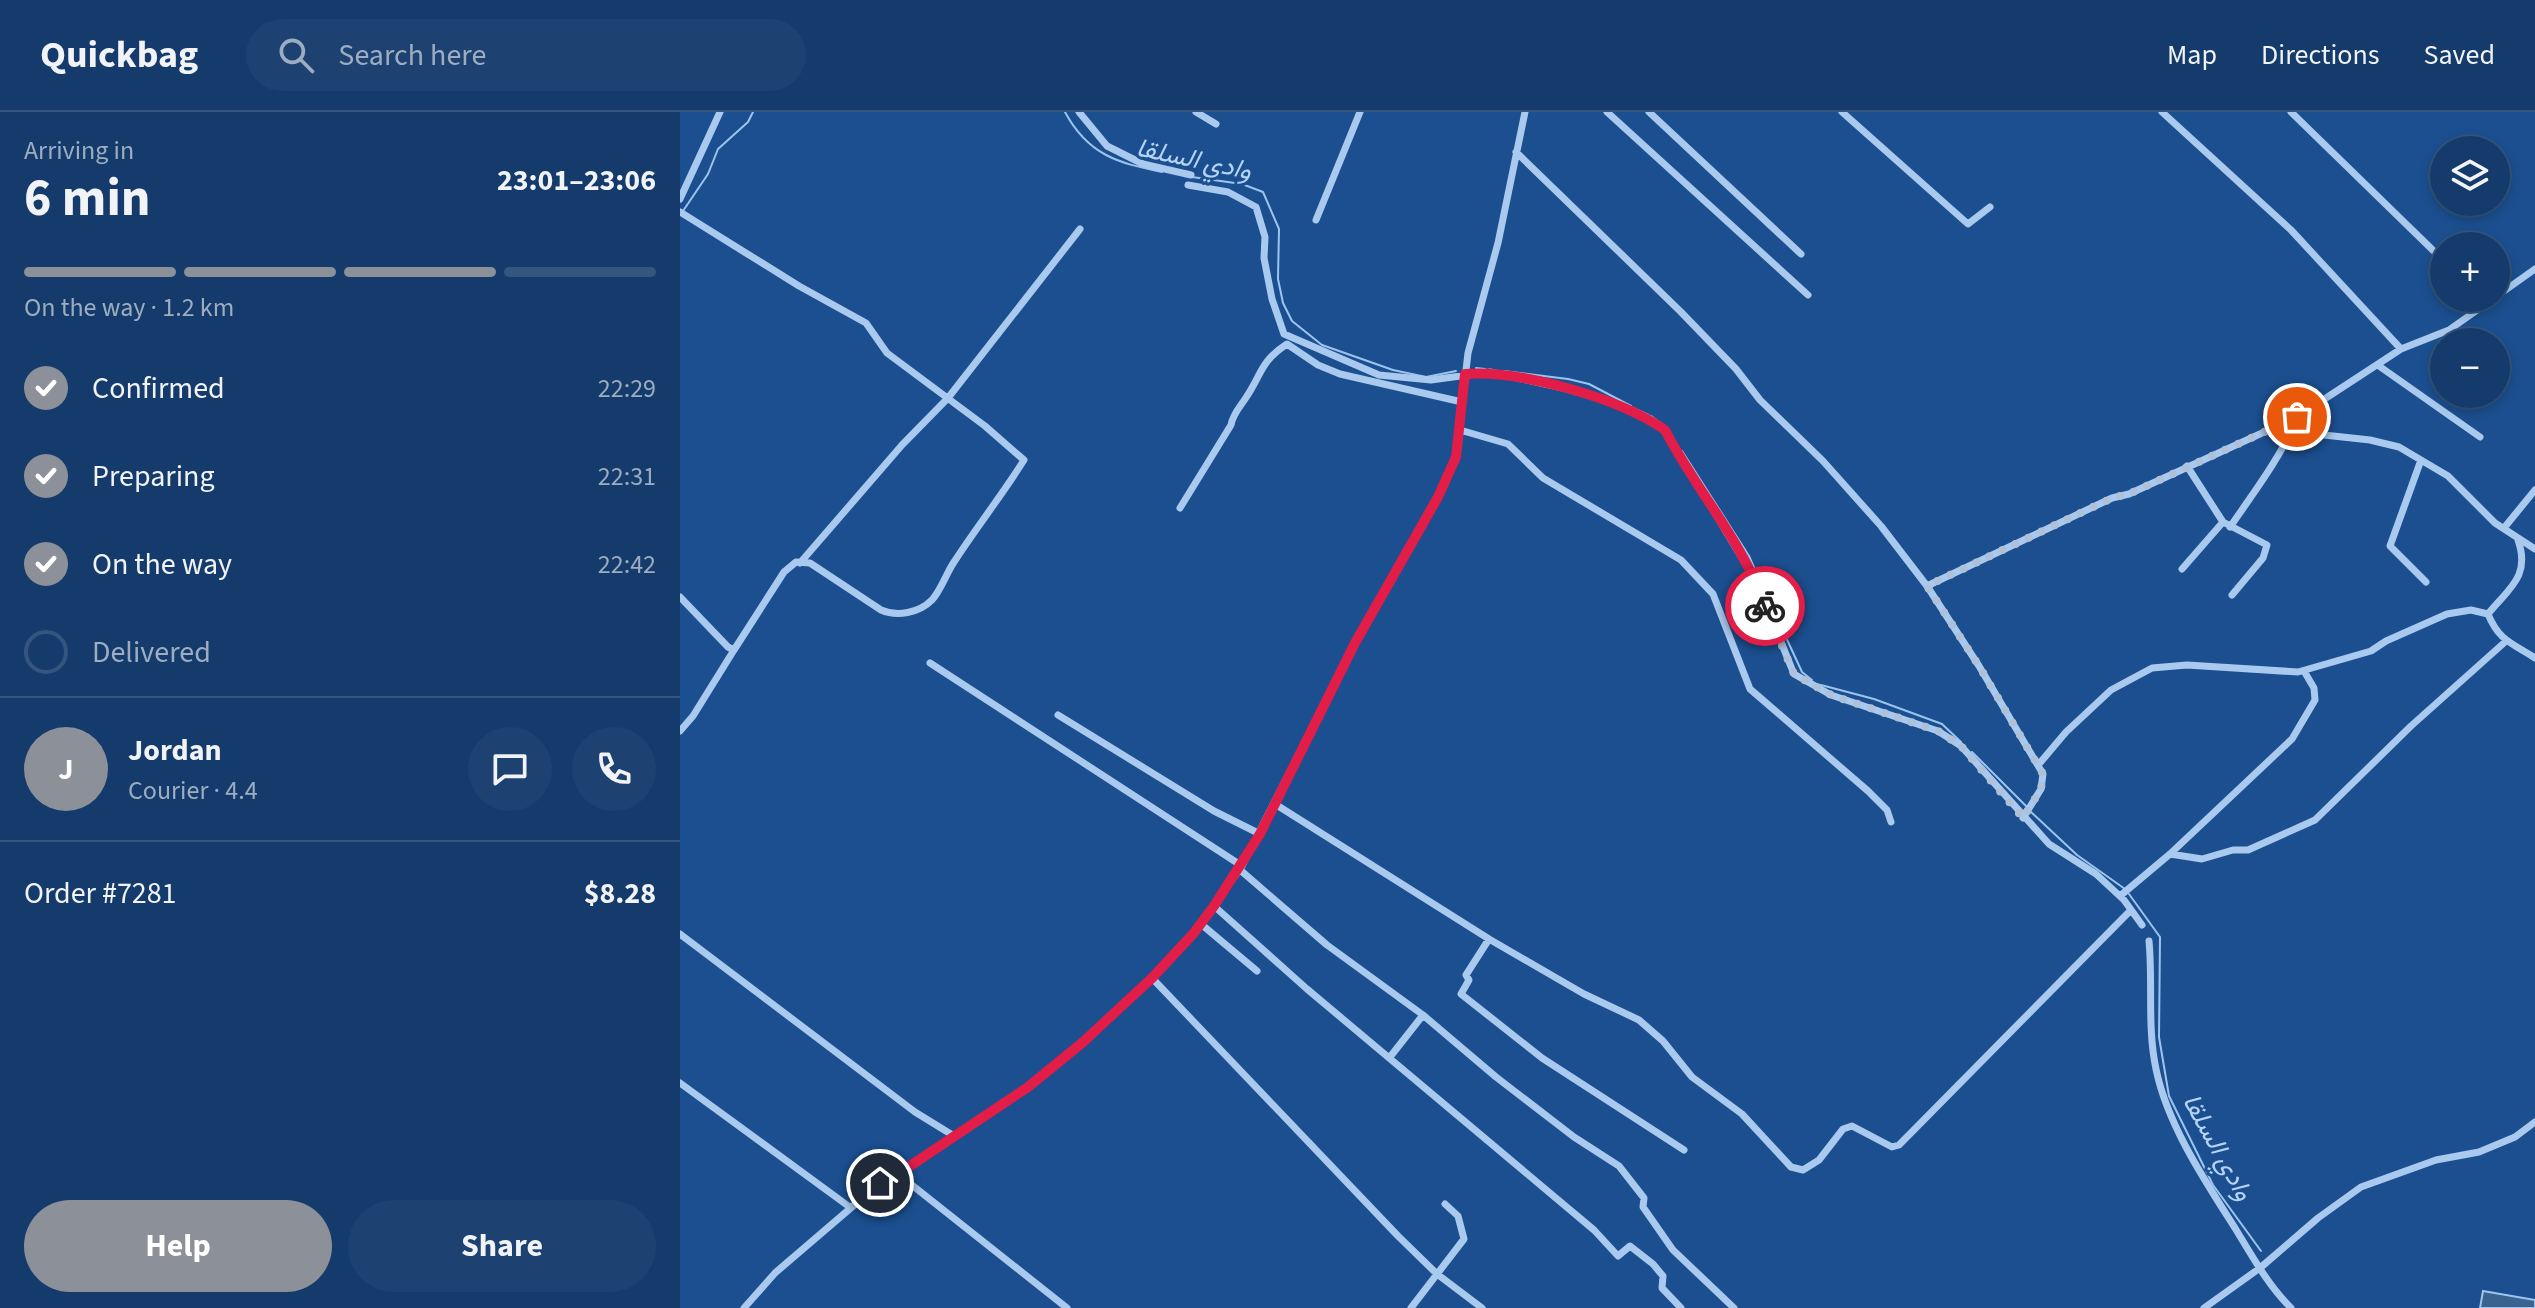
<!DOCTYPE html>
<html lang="en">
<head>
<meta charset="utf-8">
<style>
  :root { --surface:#143b6b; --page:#1d4271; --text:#f1f3f6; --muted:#9dadc1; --line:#33557e; --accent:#8c9099 }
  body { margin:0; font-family:"Source Sans 3",Vazirmatn,sans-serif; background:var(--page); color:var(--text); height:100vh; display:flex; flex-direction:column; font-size:30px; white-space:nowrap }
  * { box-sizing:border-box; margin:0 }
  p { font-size:26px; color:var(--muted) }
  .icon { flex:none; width:44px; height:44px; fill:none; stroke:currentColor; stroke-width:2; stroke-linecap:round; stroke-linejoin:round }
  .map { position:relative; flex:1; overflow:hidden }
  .drawer { display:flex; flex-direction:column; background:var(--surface); width:680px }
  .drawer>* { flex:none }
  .tools { position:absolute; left:1750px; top:24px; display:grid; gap:16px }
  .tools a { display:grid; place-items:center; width:80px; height:80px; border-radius:50%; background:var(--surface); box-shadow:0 4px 12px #0003,0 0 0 2px var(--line); font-size:40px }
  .pin { position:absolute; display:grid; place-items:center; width:68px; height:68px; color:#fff; margin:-34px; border:4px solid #fff; border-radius:50%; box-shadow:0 2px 8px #0007 }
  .courier { position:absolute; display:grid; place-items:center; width:80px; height:80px; margin:-40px; border:6px solid #e11d48; border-radius:50%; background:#fff; color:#222; box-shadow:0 2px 10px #0007 }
  .head em { font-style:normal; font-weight:700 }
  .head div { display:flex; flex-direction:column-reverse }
  .head { display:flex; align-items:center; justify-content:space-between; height:136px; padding:0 24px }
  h1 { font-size:52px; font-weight:700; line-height:60px }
  .bar { display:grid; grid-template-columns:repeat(4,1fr); gap:12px 8px; align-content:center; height:96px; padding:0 24px }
  .bar i { height:10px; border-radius:6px; background:var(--line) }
  .bar .selected { background:var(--accent) }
  .bar p { grid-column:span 4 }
  .line { display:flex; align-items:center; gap:20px; padding:0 24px; border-top:2px solid var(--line) }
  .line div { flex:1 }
  .round { display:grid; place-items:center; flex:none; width:84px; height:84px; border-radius:42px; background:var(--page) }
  ol { padding:0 24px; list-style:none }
  li { display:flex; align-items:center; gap:24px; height:88px }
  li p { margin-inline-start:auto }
  li .icon { padding:8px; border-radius:50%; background:var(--accent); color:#fff; stroke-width:4 }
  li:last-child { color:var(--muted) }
  li i { width:44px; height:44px; border:4px solid var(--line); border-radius:50% }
  .action { display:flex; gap:16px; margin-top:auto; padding:16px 24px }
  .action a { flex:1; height:92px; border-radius:48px; background:var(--accent); color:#fff; font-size:32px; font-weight:700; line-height:92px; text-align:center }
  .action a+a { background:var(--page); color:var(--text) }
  header { display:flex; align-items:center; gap:48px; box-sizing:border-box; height:112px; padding:0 40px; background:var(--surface); border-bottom:2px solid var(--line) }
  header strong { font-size:38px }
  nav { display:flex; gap:44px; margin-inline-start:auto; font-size:28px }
  .search { width:560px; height:72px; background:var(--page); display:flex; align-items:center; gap:20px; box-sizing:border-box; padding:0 28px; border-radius:44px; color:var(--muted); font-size:30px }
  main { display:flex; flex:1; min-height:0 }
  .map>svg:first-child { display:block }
</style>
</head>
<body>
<header>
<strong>Quickbag</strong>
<div class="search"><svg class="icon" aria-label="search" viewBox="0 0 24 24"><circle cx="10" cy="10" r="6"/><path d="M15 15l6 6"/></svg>Search here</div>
<nav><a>Map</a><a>Directions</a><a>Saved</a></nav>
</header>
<main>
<section class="drawer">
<div class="head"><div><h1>6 min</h1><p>Arriving in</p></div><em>23:01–23:06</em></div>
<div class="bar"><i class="selected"></i><i class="selected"></i><i class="selected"></i><i></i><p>On the way · 1.2 km</p></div>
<ol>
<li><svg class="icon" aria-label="check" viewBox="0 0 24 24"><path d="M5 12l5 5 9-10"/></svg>Confirmed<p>22:29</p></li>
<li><svg class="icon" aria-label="check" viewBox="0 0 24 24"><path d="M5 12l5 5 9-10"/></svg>Preparing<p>22:31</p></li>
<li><svg class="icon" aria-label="check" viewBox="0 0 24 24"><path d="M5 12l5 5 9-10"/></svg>On the way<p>22:42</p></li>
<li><i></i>Delivered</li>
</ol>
<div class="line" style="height:144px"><b class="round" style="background:var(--accent);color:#fff">J</b><div><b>Jordan</b><p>Courier · 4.4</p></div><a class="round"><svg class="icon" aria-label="chat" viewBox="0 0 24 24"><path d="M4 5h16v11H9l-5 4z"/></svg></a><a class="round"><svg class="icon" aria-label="phone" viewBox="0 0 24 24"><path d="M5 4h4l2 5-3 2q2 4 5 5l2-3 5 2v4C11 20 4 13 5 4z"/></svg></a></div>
<div class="line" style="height:104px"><div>Order #7281</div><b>$8.28</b></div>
<div class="action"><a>Help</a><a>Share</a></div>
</section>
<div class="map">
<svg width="1855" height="1196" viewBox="0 0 1855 1196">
  <rect width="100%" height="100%" fill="#1b4f8f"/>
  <path fill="#3c6290" stroke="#9cc4f0" stroke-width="2" d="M1803 1179 1855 1188V1196H1800Z"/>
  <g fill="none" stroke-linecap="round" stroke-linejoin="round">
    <path stroke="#9cc4f0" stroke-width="2" d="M385 0C408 43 438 51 482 60
      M512 65 562 72 583 80 599 117 598 167 603 191 612 209 642 233 713 258 746 265 776 259
      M3 99 28 62 38 37 68 10 73 0
      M796 256 805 257
      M824 259 888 267 909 272 951 294
      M971 304 985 314
      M1002 339 1069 444 1079 467
      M1085 480 1122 560 1132 568
      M1141 573 1194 587 1262 612 1281 630
      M1292 640 1347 695
      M1351 700 1397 743 1445 777
      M1449 782 1480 825 1479 925 1489 984 1533 1073 1581 1139"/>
    <path stroke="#a9c9ee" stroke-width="7" d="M399 0 427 34 463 52 511 63
      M516 0 536 12
      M927 0 1128 183
      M969 0 1121 142
      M1162 0 1288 112 1310 95
      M1482 0 1611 118 1721 237
      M1611 0 1764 149
      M836 40 1001 200 1056 257 1080 288 1143 349 1201 414 1247 474 1299 554 1363 662 1361 677 1343 706
      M508 73 548 80 576 95 585 125 584 146 592 187 604 222 699 263 751 268 810 260 883 276 941 293 967 305 985 318 1077 471 1114 562 1151 583 1258 619 1281 634 1369 732 1416 762 1444 788 1462 813
      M0 87 40 0
      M0 100 119 174 186 211 207 241 305 314 344 348C322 383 296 416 274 450 266 462 261 478 252 488 239 501 217 505 201 498L130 451 116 450 104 460 54 538 48 535 0 485
      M636 108 680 0
      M1699 254 1800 325
      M1617 305 1622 314 1644 323 1690 328 1719 335 1768 364 1815 411 1855 437
      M780 318 828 332 863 366 1001 448 1033 482 1070 577 1188 679 1207 698 1211 710
      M1741 348 1710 434 1746 470
      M1507 354 1543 410 1587 433 1583 446 1552 483
      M500 396 551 313C553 301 561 294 567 284 582 261 581 249 607 232L638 253 660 262 782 290
      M1550 415C1572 383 1604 341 1617 305
      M1824 416 1855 378
      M1838 428C1851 465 1828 477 1808 502 1819 529 1832 531 1855 546
      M120 451 222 333 268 286 400 117
      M1502 457 1543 410
      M1247 474 1432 386 1449 382 1617 305 1721 237 1769 218 1855 157
      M250 551 562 754
      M378 603 534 699 580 722
      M0 619 13 604 54 538
      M1359 652 1386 620 1431 578 1472 556 1507 553 1618 560 1691 539 1706 529 1767 502 1791 498 1808 502
      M595 692 809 827 904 882 959 908 983 929 1012 965 1062 1002 1111 1055 1123 1058 1139 1048 1163 1017 1172 1014 1212 1035 1219 1033 1450 799
      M1490 742 1522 747 1553 738H1568L1635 708 1731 614 1825 530
      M559 757 647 833 743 903 816 965 894 1025 939 1054 964 1086 963 1095 993 1138 1054 1196
      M1440 784 1490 742 1612 627 1635 588 1634 576 1624 559
      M534 794 627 877 914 1118 938 1144 950 1134 973 1152 983 1164 982 1176 1001 1196
      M521 812 577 859
      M0 822 235 1000 274 1024
      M809 827 786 863 789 868 781 882 862 946 1004 1038
      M1469 829C1473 871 1467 915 1476 957 1487 1012 1525 1069 1555 1116 1572 1144 1588 1173 1611 1196
      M472 866 718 1124 757 1162 802 1196
      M710 945 743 903
      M0 971 171 1096
      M218 1062 387 1196
      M64 1196 95 1161 200 1071 218 1062 348 975 402 931 472 866 513 822 562 754 675 531 758 385 776 345 788 241 818 131 845 0
      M731 1196 784 1127 778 1104 765 1092
      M1524 1196 1580 1156 1638 1106 1681 1075 1756 1048 1799 1040 1835 1025 1855 1010"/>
  </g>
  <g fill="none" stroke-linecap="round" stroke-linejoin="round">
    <path stroke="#afc1d8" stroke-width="8" stroke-dasharray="0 14.4" d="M1085 494 1114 562 1151 583 1258 619 1281 634 1343 706 1361 677 1363 662 1299 554 1247 474 1432 386 1449 382 1617 305"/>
    <path stroke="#e11d48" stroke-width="10" d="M200 1071 218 1062 348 975 402 931 472 866 513 822 534 794 580 722 675 531 758 385 776 345 785 262C841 258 939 286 985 318 1016 378 1063 430 1085 494"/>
  </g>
  <g text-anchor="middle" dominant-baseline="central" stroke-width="6" stroke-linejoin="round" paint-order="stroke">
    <g font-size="26" font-style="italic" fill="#b5d3f5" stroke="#1b4f8f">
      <text transform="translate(514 47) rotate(12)">وادي السلقا</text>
      <text transform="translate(1538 1035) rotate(61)">وادي السلقا</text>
    </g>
  </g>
</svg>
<div class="tools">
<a><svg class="icon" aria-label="layers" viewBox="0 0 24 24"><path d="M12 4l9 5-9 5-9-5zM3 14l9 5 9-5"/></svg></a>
<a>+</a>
<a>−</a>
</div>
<div class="pin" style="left:1617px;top:305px;background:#ea580c"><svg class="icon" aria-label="bag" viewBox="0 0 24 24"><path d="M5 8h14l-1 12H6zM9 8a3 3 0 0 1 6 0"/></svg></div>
<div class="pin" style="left:200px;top:1071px;background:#1f2937"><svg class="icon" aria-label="home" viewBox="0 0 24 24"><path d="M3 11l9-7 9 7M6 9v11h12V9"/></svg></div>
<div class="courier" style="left:1085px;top:494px"><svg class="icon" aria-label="bike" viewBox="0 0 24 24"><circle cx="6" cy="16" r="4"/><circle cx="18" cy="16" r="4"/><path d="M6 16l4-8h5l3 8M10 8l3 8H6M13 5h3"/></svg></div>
</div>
</main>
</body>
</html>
